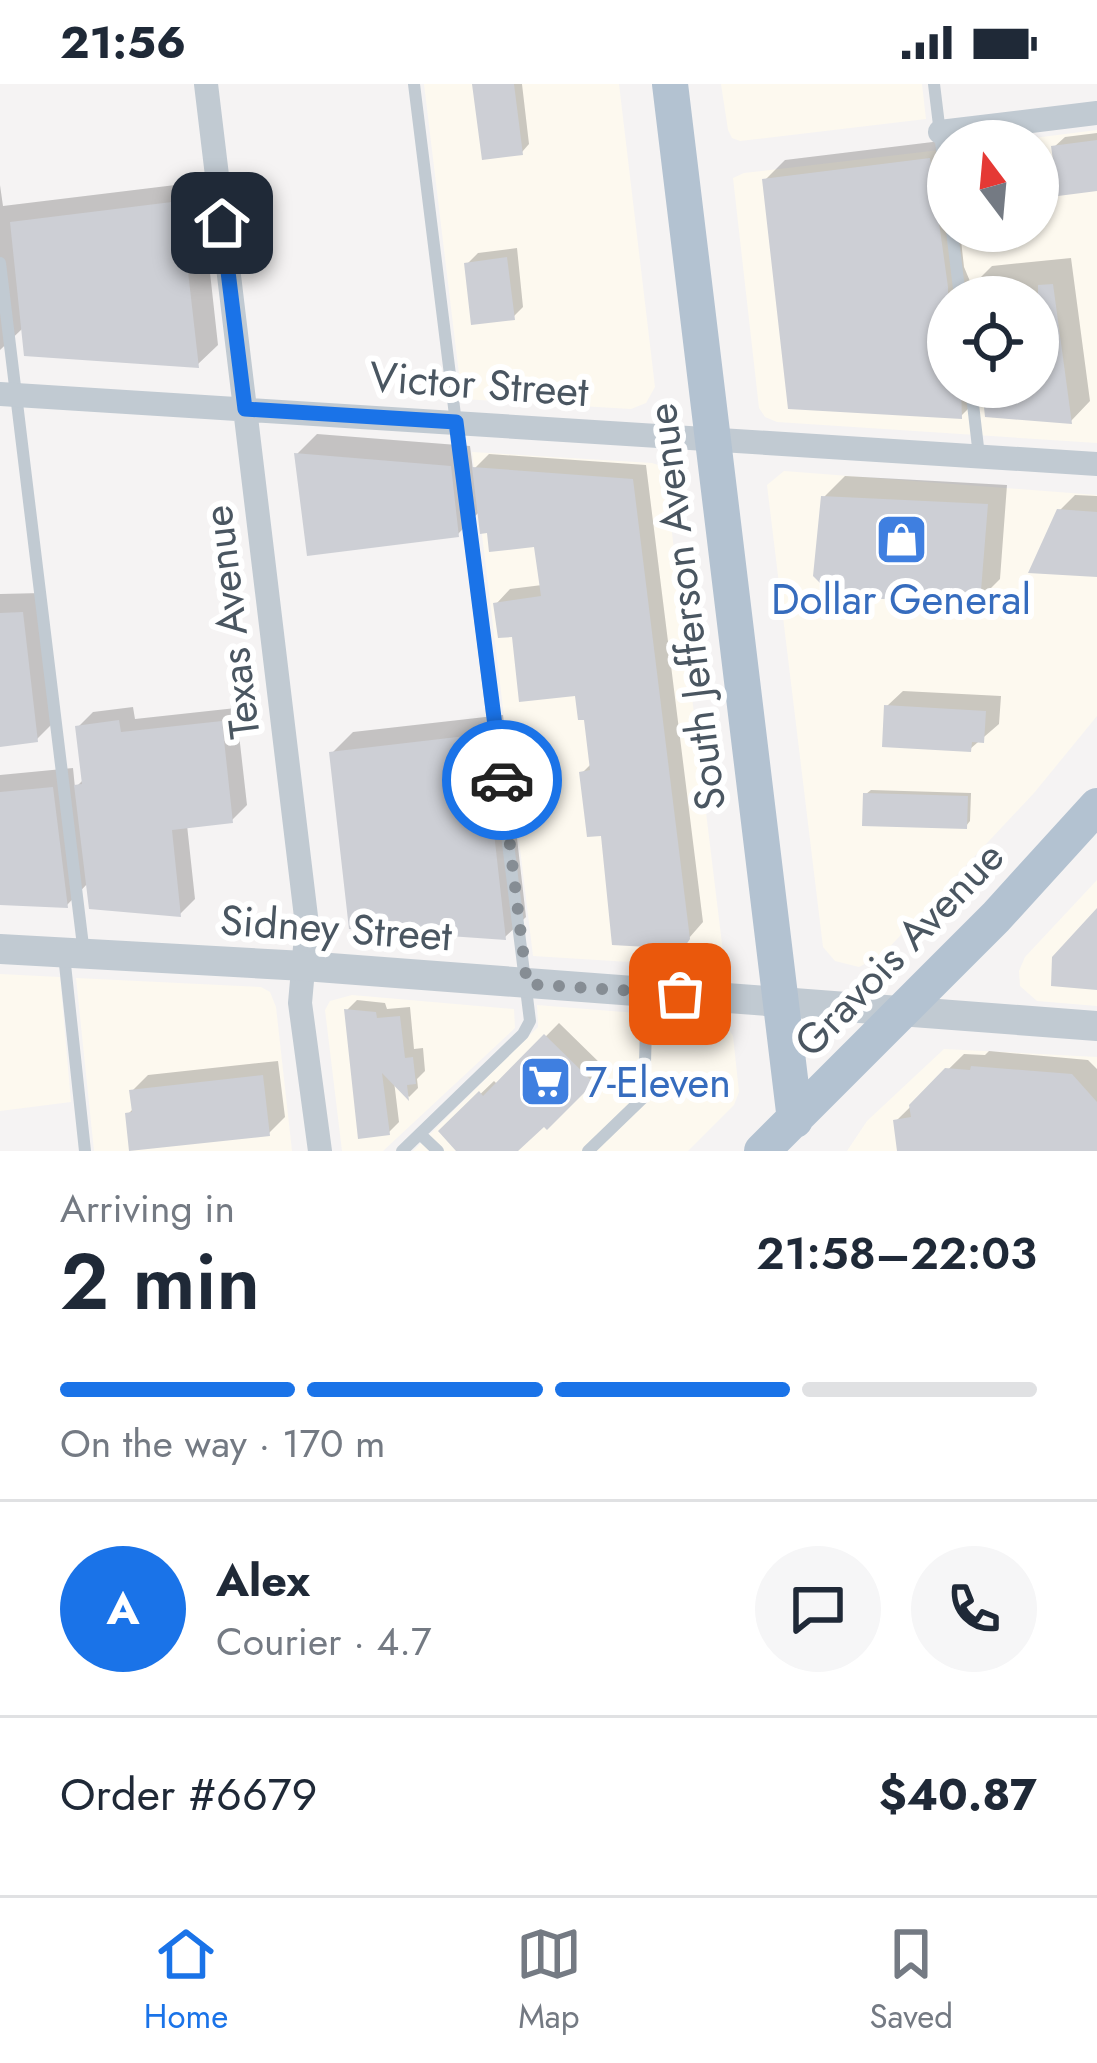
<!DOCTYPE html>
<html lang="en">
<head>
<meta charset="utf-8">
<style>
  :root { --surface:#fff; --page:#f6f6f7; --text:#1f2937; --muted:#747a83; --line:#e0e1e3; --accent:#1a73e8 }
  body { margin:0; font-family:Jost,sans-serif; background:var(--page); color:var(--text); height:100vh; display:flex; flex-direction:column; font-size:45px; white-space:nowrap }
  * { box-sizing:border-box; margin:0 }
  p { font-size:39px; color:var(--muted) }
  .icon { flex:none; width:66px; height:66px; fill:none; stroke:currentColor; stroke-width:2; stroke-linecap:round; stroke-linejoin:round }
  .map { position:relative; height:1067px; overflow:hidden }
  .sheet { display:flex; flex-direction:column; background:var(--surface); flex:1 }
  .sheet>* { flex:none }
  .needle { width:78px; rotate:344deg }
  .fabs { position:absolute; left:927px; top:36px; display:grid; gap:24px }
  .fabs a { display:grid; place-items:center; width:132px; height:132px; border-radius:50%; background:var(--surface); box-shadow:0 3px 9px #0004; font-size:60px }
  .pin { position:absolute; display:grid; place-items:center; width:102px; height:102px; color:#fff; margin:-51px; border-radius:24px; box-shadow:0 6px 18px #0006 }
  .courier { position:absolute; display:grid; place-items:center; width:120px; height:120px; margin:-60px; border:9px solid #1a73e8; border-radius:50%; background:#fff; color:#222; box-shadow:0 3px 15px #0007 }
  .head em { font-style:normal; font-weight:600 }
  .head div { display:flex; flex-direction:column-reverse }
  .head { display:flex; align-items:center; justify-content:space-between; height:204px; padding:0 60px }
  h1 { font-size:78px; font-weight:600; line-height:90px }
  .bar { display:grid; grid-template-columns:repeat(4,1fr); gap:18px 12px; align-content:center; height:144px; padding:0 60px }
  .bar i { height:15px; border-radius:9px; background:var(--line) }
  .bar .on { background:var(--accent) }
  .bar p { grid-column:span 4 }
  .line { display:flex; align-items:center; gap:30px; padding:0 60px; border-top:3px solid var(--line) }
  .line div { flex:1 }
  .round { display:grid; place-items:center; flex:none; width:126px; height:126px; border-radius:63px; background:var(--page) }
  .status { display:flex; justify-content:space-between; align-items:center; height:84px; padding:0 60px; background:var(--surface); direction:ltr }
  .status svg { height:33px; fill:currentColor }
  .tab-bar { display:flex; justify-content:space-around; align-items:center; height:168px; border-top:3px solid var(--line); background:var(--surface); font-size:33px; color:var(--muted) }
  .tab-bar a { display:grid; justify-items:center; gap:6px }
  .tab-bar .on { color:var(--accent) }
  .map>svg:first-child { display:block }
</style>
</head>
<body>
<div class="status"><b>21:56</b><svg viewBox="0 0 49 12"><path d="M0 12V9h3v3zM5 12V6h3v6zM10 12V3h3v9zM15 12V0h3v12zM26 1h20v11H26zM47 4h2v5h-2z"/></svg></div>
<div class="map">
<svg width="1097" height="1067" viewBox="0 0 1097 1067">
  <rect width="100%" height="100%" fill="#f5f3f3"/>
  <path fill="#fdf9ef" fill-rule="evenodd" d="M424 0H619L655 303 646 319 631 325 462 315Z
    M721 0H922L926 35 740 57 732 54 728 46Z
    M1097 46V359L777 338 765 333 759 324 733 94 744 89 948 65V147H1038V57H1009ZM948 213H1038V303H948Z
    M472 368 652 379 664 383 723 868 719 878 710 883 533 872Z
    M784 387 1097 411V632L1034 709 883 870 859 883 835 877 823 863 767 401Z
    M1097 796V922L1037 917 1020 902 1019 887 1025 873Z
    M0 890 60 893 71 1018 0 1027Z
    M76 894 261 903 270 908 276 923 292 1067H94Z
    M352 911 514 925 515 944 383 1067H342L325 926 330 917Z
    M537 921 723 936 733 952 739 1008 734 1021 688 1067H413L538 943Z
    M944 965 1097 973V1067H847L867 1037Z"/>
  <path fill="#0003" fill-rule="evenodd" d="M475 0H522L529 60 522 68Z
    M1097 49V104L1054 63 1065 53Z
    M949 56 948 147H960L964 183 972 202 992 182 1071 174 1090 317 1071 337 985 308 961 332 765 96 785 76ZM948 213H1038V303H948Z
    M200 98 218 261 197 281 22 245 0 266V101L3 122Z
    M517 164 523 223 513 233 467 180 478 169Z
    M317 350 470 362 473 386 489 370 646 381 703 838 682 862 604 748 582 689 592 679 587 632 578 609 515 549 496 520 510 505 542 501 537 460 490 446 480 427 458 450 297 370Z
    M845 392 1007 401 1000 495 979 516 824 413Z
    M1075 411 1097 412V490L1059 427Z
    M42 509 57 635 37 655 0 660V510Z
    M903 607 1001 612 999 640 970 665 887 622Z
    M133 623 135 635 236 624 247 721 232 736 187 741 195 815 180 830 89 798 67 821 0 817V691L73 684 75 704 85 694 78 643 93 628Z
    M503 631 526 833 505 853 332 669 353 648Z
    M871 706 971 709 970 737 966 742 866 710Z
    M357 916 385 919 387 925 410 923 414 965 423 964 425 987 417 995 418 1004 409 1013 394 997 399 1038 389 1048 347 926Z
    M559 939 605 984 547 1042 448 1041 494 997 498 1001Z
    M989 967 1088 976 1097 985V1067L896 1037 964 970 985 971Z
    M278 977 285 1033 269 1049 128 1030 134 1024 132 1007 148 991Z"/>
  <path fill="#cdcfd5" d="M472 0H514L523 71 482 76Z
    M1097 56V107L1058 112 1051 62Z
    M930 74 948 203V303H961L962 335 788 325 762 95Z
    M180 117 199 284 24 272 10 138Z
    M507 173 515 236 471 241 464 179Z
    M1053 200 1072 340 985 333 982 303H1038V201Z
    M294 369 451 382 459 453 307 472Z
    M472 383 633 395 690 855 683 865 612 861 601 752 587 753 579 688 590 686 584 636H578L575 612 519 618 512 553 498 554 493 519 541 512 534 463 489 468 487 449 480 450Z
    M821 412 988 420 980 519 834 513 813 492Z
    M1057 425 1097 428V493L1028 489Z
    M23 528 38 658 0 663V529Z
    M884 621 986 627 984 659 972 658 971 668 882 663Z
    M119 636 121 648 222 637 233 739 172 746 181 833 89 825 74 701 82 700 75 642Z
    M483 650 506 856 349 845 329 668Z
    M53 703 68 824 0 821V708Z
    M863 709 968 712 967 745 862 742Z
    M1097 824V906L1051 902 1052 873Z
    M344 925 376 928 377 934 400 932 405 974 413 973 416 1000 407 1001 409 1017 382 989 390 1051 358 1055Z
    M544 950 594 999 547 1046 544 1043 518 1067H456L438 1047 479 1007 483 1012Z
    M971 982 1072 990 1097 1018V1067H897L893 1036 911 1033 909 1021 945 984 970 986Z
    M263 991 270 1052 129 1067 125 1029 132 1028 129 1006Z"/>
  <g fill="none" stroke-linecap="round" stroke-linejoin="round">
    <path stroke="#c1cad2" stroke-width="12" d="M934 0 948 115
      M952 147 960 213
      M0 179 84 870
      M971 303 979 372
      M64 871 85 1067
      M420 1050 438 1067
      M402 1067 523 950 530 937 414 0
      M588 1067 644 1013 647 909"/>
    <path stroke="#c1cad2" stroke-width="24" d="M206 0 307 841 300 919 320 1067
      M940 48 1097 29
      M0 310 1097 380"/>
    <path stroke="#c1cad2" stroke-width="30" d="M0 865 304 882 1097 942"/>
    <path stroke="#b3c2d1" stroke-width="36" d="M670 0 795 1036
      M762 1067 996 833 1097 722"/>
  </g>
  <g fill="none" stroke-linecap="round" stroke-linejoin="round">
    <path stroke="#868d94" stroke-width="12" stroke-dasharray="0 21.6" d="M502 696 527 900 680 910"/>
    <path stroke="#1a73e8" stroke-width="15" d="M222 139 245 325 456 338 502 696"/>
  </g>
  <defs>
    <symbol id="shop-square" viewBox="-11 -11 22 22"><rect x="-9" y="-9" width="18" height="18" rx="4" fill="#3f7fe0" stroke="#fff"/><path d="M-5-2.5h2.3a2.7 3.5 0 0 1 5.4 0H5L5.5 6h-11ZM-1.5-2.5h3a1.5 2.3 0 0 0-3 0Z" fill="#fff"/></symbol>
    <symbol id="supermarket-square" viewBox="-11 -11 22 22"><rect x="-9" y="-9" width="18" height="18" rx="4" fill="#3f7fe0" stroke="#fff"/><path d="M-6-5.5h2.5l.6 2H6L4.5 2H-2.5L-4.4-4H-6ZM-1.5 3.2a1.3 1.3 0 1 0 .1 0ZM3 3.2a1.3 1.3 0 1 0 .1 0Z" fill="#fff"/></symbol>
  </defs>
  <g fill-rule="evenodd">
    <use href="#shop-square" x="872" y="426" width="59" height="59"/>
    <use href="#supermarket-square" x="516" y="968" width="59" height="59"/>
  </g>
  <g text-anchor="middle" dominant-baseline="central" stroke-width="12" stroke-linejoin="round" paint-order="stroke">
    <g font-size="42" fill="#4a5661" stroke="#fff">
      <text transform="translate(479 300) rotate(4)">Victor Street</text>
      <text transform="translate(686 523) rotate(-97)">South Jefferson Avenue</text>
      <text transform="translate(231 538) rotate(-97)">Texas Avenue</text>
      <text transform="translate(336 844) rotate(4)">Sidney Street</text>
      <text transform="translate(899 865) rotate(-46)">Gravois Avenue</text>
    </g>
    <g font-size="42" fill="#366cbe" stroke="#fff">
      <text x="901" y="515">Dollar General</text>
      <text x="585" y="998" text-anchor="start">7-Eleven</text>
    </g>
  </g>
</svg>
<div class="fabs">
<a><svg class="needle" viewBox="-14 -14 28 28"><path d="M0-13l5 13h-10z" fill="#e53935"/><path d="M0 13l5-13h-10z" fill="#747a83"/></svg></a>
<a><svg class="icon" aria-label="locate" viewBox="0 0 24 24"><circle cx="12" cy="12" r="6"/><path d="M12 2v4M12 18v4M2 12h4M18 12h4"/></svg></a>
</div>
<div class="pin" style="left:680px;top:910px;background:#ea580c"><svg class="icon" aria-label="bag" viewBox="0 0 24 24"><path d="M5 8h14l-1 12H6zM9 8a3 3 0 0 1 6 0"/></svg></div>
<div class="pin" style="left:222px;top:139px;background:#1f2937"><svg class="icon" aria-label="home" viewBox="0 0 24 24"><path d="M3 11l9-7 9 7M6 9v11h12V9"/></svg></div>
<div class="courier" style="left:502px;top:696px"><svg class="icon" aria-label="car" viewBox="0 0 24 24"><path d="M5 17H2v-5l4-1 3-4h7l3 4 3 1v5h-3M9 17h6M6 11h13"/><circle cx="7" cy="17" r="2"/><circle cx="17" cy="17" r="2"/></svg></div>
</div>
<section class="sheet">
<div class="head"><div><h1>2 min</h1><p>Arriving in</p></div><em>21:58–22:03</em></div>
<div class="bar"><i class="on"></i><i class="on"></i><i class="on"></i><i></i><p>On the way · 170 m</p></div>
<div class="line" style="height:216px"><b class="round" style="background:var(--accent);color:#fff">A</b><div><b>Alex</b><p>Courier · 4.7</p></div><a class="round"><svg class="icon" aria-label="chat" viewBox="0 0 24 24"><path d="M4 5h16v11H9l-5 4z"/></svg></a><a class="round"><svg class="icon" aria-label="phone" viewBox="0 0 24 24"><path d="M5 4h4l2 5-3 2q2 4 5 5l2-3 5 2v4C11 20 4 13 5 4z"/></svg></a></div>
<div class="line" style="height:156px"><div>Order #6679</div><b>$40.87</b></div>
</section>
<nav class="tab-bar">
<a class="on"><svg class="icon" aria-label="home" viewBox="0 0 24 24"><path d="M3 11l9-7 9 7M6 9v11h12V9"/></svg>Home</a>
<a><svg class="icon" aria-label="map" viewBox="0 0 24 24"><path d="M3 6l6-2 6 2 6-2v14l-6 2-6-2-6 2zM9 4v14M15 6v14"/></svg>Map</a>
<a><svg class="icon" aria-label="saved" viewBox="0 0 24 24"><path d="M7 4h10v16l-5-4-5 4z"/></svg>Saved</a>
</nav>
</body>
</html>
